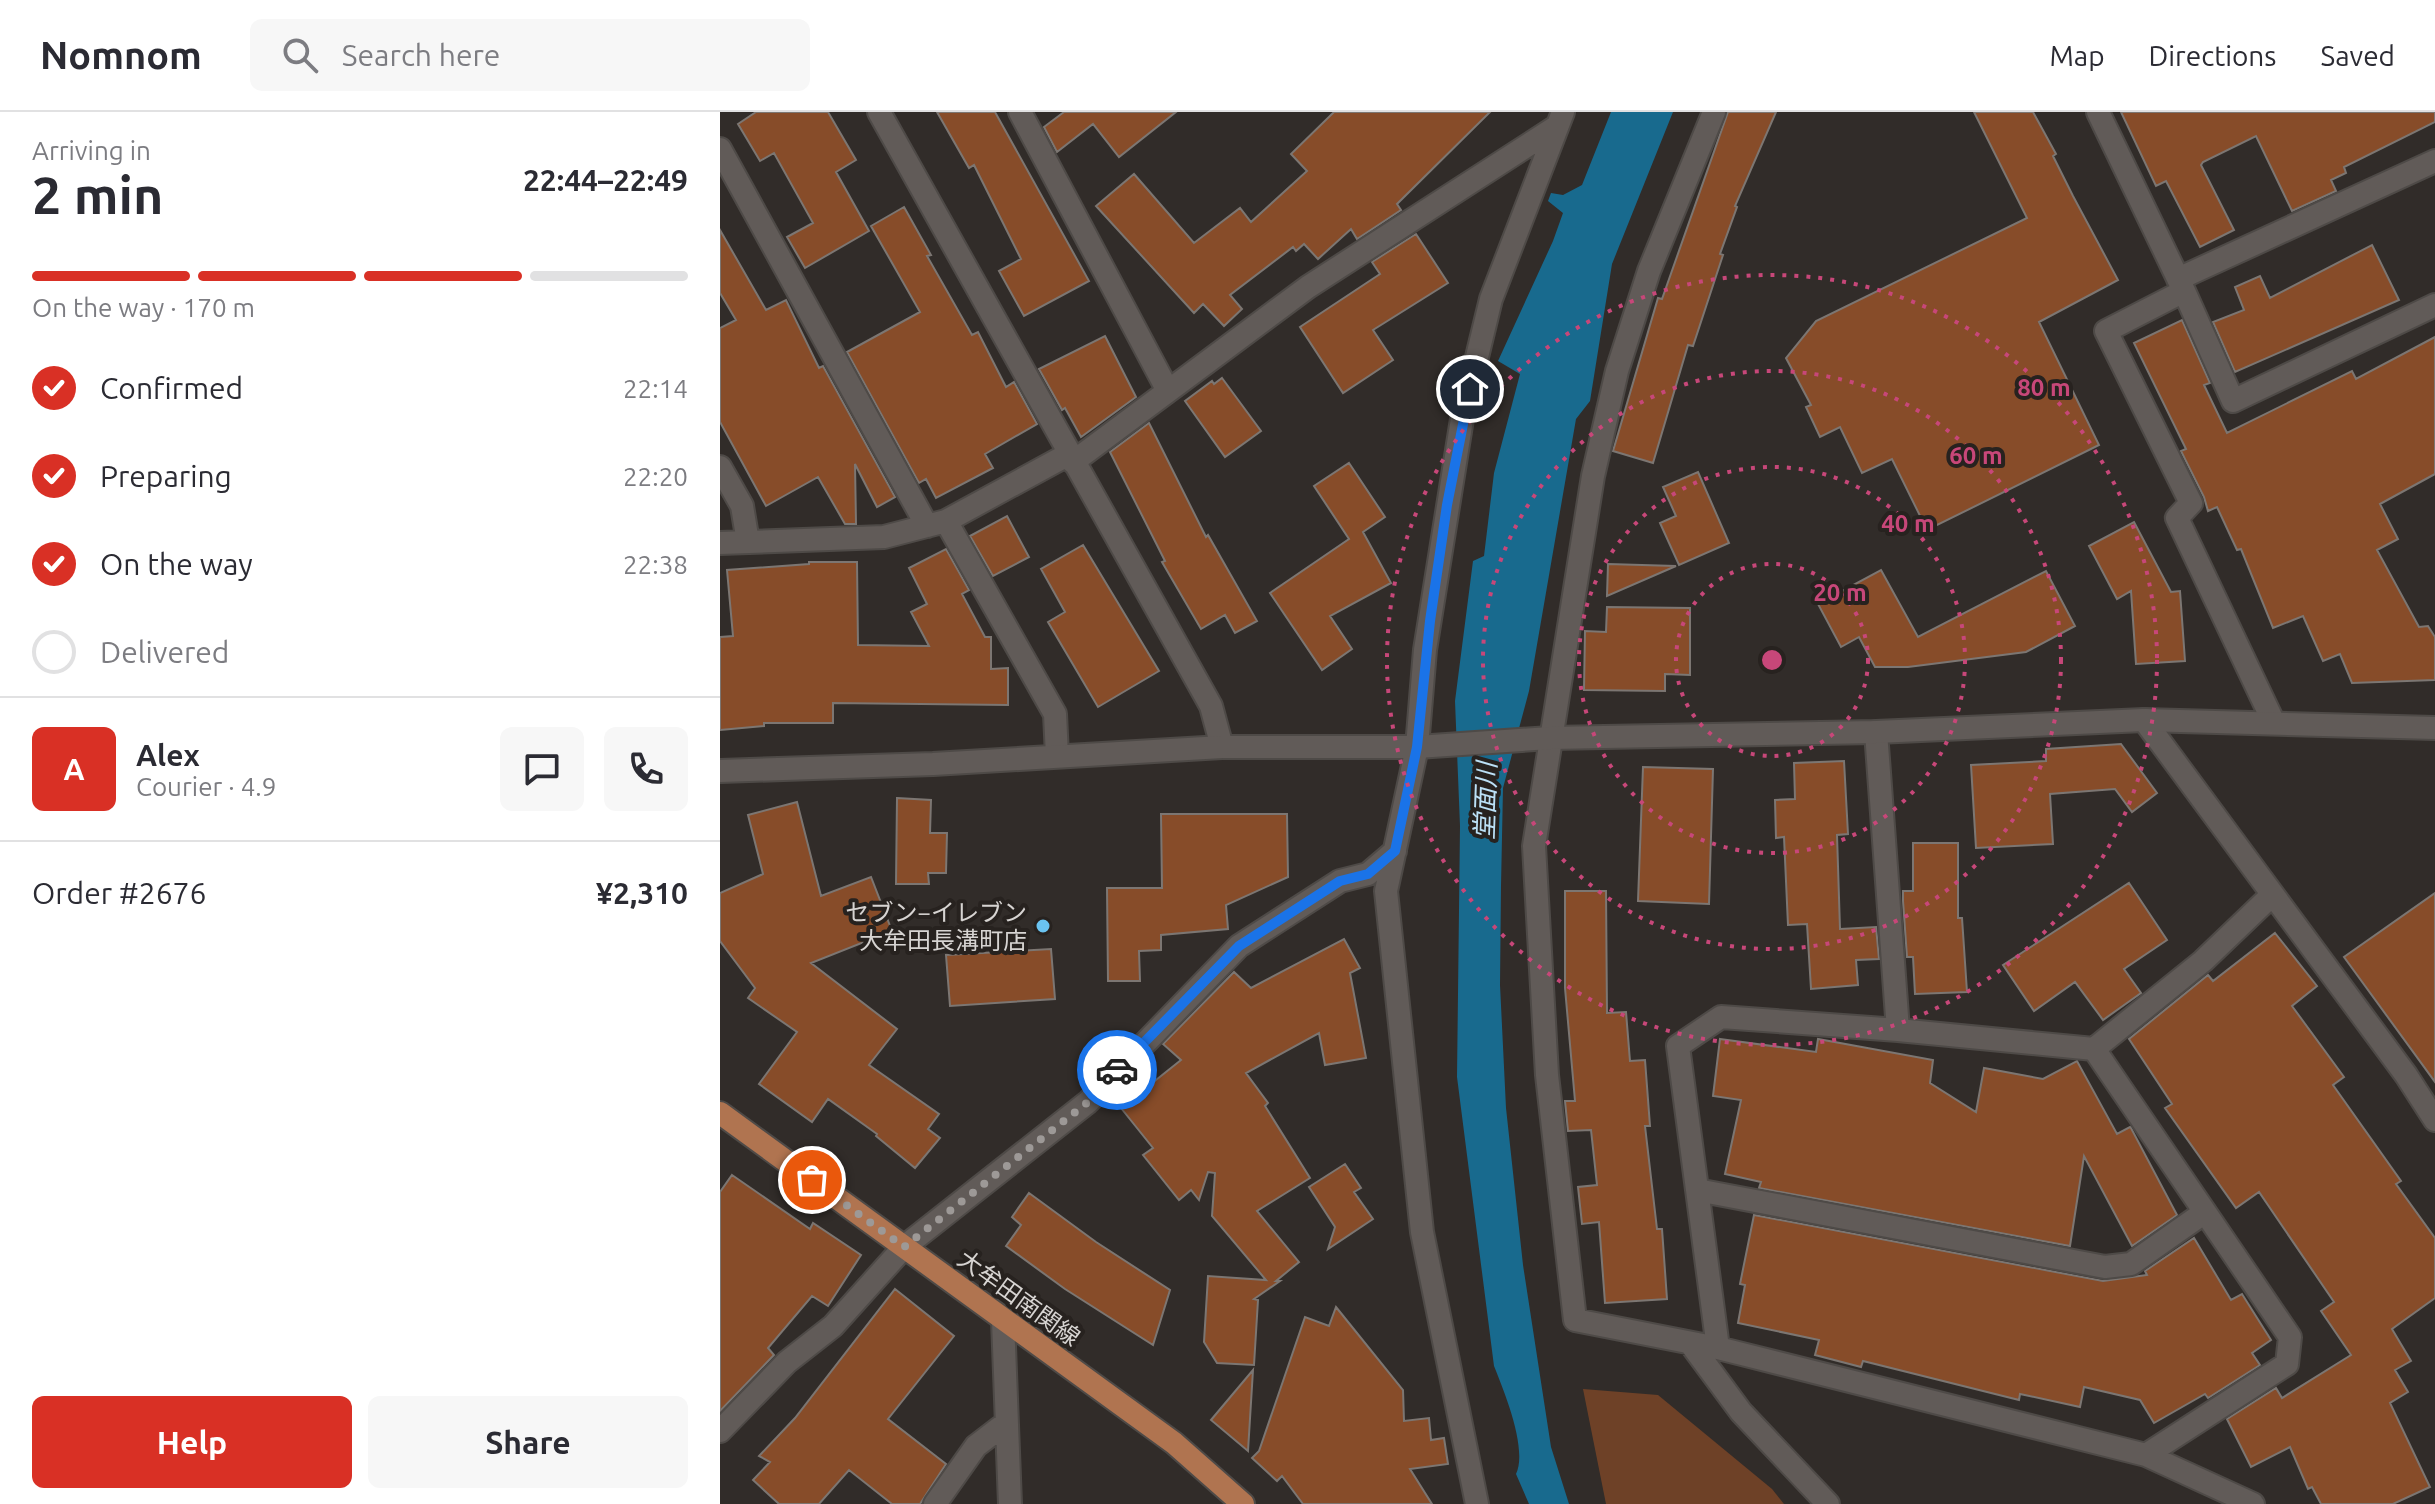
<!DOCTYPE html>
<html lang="en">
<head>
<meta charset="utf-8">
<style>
  :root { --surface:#fff; --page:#f7f7f7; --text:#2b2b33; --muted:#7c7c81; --line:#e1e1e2; --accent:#d93025 }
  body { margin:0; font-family:Ubuntu,"Noto Sans JP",sans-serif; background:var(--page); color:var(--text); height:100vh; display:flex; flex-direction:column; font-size:30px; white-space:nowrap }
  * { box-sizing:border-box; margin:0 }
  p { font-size:26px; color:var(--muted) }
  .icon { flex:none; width:44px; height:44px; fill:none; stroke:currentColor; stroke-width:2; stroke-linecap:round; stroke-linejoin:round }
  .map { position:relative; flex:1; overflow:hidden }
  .details { display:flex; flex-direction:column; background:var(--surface); width:720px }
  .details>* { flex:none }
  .pin { position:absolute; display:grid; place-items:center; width:68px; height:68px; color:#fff; margin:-34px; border:4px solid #fff; border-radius:50%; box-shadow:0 2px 8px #0007 }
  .courier { position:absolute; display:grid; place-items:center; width:80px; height:80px; margin:-40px; border:6px solid #1a73e8; border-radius:50%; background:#fff; color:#222; box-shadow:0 2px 10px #0007 }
  .headline em { font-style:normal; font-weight:700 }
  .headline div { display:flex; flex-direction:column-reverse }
  .headline { display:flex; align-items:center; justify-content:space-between; height:136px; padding:0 32px }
  h1 { font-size:52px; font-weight:700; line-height:60px }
  .bar { display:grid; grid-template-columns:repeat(4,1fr); gap:12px 8px; align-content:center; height:96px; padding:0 32px }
  .bar i { height:10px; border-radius:6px; background:var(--line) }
  .bar .active { background:var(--accent) }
  .bar p { grid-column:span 4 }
  .line { display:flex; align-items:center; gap:20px; padding:0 32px; border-top:2px solid var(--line) }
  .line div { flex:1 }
  .round { display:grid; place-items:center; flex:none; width:84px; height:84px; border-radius:12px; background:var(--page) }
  ol { padding:0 32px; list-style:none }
  li { display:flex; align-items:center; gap:24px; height:88px }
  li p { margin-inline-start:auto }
  li .icon { padding:8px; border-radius:50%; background:var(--accent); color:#fff; stroke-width:4 }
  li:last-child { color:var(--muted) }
  li i { width:44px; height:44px; border:4px solid var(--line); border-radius:50% }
  .button { display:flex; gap:16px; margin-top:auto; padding:16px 32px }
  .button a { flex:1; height:92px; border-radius:12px; background:var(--accent); color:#fff; font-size:32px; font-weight:700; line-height:92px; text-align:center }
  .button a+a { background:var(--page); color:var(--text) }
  header { display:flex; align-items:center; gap:48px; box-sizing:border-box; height:112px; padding:0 40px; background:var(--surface); border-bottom:2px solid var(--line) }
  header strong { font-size:38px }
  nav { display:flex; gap:44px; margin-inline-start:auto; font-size:28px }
  .search { width:560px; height:72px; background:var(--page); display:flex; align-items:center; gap:20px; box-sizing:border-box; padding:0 28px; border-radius:12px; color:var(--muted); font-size:30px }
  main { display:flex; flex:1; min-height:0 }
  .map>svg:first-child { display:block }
</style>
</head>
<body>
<header>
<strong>Nomnom</strong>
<div class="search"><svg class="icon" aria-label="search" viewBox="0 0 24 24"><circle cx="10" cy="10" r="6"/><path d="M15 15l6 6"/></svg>Search here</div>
<nav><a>Map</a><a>Directions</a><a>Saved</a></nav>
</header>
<main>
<section class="details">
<div class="headline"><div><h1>2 min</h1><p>Arriving in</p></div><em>22:44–22:49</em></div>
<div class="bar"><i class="active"></i><i class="active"></i><i class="active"></i><i></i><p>On the way · 170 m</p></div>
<ol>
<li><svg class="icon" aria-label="check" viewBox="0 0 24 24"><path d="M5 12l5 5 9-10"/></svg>Confirmed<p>22:14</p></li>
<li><svg class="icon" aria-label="check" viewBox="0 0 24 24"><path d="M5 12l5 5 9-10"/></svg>Preparing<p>22:20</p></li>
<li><svg class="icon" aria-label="check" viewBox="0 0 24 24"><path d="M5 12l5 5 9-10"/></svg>On the way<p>22:38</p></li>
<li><i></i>Delivered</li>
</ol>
<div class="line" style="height:144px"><b class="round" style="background:var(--accent);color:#fff">A</b><div><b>Alex</b><p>Courier · 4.9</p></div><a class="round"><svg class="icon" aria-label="chat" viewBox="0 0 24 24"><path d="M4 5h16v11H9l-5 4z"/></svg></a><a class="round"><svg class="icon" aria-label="phone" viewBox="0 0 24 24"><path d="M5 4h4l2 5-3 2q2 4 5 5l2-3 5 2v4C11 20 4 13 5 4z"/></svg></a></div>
<div class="line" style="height:104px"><div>Order #2676</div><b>¥2,310</b></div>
<div class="button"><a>Help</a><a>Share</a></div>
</section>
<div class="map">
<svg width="1715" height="1392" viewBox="0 0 1715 1392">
  <rect width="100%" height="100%" fill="#312c29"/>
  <path fill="#6e4127" d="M863 1277 938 1283 1052 1377 1064 1392H886Z"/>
  <path fill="#186a8e" d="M891 0H953L892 152 870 289 856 307 809 579 783 676 781 774 780 873 786 996 803 1153 831 1335 849 1392H809L796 1362C808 1337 784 1279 774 1254L737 965 740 714 735 589 753 449 764 444 774 361 800 262 778 249 833 129 843 101 828 89 831 81 843 83 862 73Z"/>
  <path fill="#874c29" stroke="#7c7672" stroke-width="2" d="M36 0H108L136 48 116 60 149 119 85 156 67 125 93 111 54 41 40 49 18 12Z
    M217 0H275L369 169 304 204 279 159 301 147 254 53 249 56Z
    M344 0H456L399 45 373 12 337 40 324 15Z
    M614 0H770L677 92 681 98 637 127 631 117 598 147 584 132 576 139 573 135 510 183 522 197 504 214 483 192 474 201 376 94 414 62 474 131 520 96 531 110 587 59 571 42Z
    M1008 0H1056L1015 94 1017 95 1000 142 1003 143 973 234 968 233 933 351 893 339 938 186 942 187Z
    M1254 0H1313L1336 42 1333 44 1353 84 1398 168 1319 210 1379 333 1207 418 1172 347 1142 361 1120 315 1100 325 1086 295 1091 293 1066 246 1096 209 1307 106Z
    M1401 0H1715V10L1624 55 1626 61 1611 68 1616 79 1572 99 1536 24 1483 50 1481 53 1514 118 1480 135 1446 69 1436 74Z
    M184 95 211 143 207 144 252 223 258 220 286 275 294 270 317 312 265 342 273 356 216 386 206 367 199 371 127 240 200 200 151 114Z
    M0 118 46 198 66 188 99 256 103 254 175 385 157 395 135 352 136 412H125L98 365 46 394 0 310V216L16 208 0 181Z
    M696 122 728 171 653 218 673 248 623 281 580 215 660 162 652 150Z
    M1652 133 1679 188 1515 260 1493 210 1524 198 1515 175 1540 164 1550 186Z
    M1462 208 1490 271 1484 273 1507 321 1632 259 1636 267 1715 225V362L1660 392 1678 427 1657 438 1699 515 1708 514 1715 525V568L1632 571 1620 542 1603 549 1583 504 1553 516 1521 437 1517 438 1497 395 1488 399 1484 385 1461 339 1466 337 1414 231Z
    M385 224 416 285 361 325 345 296 342 298 319 257Z
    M502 266 541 319 505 345 465 289 492 269 494 272Z
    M429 311 486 425 488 423 537 509 515 521 505 503 481 517 442 450 445 449 390 340Z
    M629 351 665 405 643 420 671 471 610 504 632 537 602 558 550 481 629 427 594 374Z
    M978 360 1009 431 959 453 940 411 956 404 943 375Z
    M287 404 309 445 273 464 250 424Z
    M1414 410 1451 480 1460 479 1465 549 1416 552 1411 479 1397 487 1369 434Z
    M363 433 439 559 378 595 328 510 345 500 321 457Z
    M226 437 249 478 242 482 265 525H271V557L288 556V593L113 591V611H44V614L0 618V525L13 524 7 458 89 452V450H137L138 533 209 534 191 500 207 492 189 456Z
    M888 452 956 454 887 484Z
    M1161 458 1198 525 1326 459 1355 514 1306 540 1188 555H1155L1139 525 1121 535 1098 492Z
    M887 495 970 496V563L945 562V579L864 578 865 519 886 520Z
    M1401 632 1437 681 1412 700 1395 677 1330 682 1333 732 1256 736 1251 653 1326 649V637Z
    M1124 649 1128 722 1117 723 1120 817 1156 815 1159 847 1136 848 1138 873 1091 877 1087 812 1068 813 1064 725 1056 726 1055 688 1075 687 1074 651Z
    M923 655 993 657 989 792 918 789Z
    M177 686 211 688 210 721H227L226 761H208L209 772H176Z
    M77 690 101 784 151 765 172 819 91 851 177 917 149 953 219 1002 208 1017 220 1026 195 1056 156 1024 157 1022 108 987 92 1010 39 972 77 920 28 886 35 876 0 829V781L43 762 28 703Z
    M441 702H567L568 765 506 793 508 817 441 823V838L419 839 420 869H388L387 776H442Z
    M1193 731H1238V806H1242L1247 880 1195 882 1193 845H1187L1183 789V779H1193Z
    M1409 771 1447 828 1404 857 1421 881 1383 908 1355 870 1314 899 1283 853Z
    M845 779H886L887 901 906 900 910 949 925 948 930 1014H925L937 1117H942L947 1187 885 1191 879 1110 862 1112 858 1075 877 1073 871 1018 848 1019 845 989H855L845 876Z
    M1715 781V970L1624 845Z
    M1555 821 1597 874 1572 894 1624 965 1613 973 1681 1069 1676 1072 1715 1126V1186L1672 1217 1691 1249 1675 1258 1688 1280 1670 1291 1710 1375 1673 1392H1601L1592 1375 1588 1377 1570 1335 1531 1355 1507 1307 1556 1276 1562 1286 1631 1243 1601 1199 1614 1190 1539 1080 1516 1096 1445 996 1452 992 1409 927 1488 863 1493 869Z
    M624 827 640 856 630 861 646 946 605 953 599 921 526 961 548 991 545 994 590 1066 537 1099 579 1150 556 1169H560L534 1187 538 1188 534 1253 497 1251 484 1230 488 1164 546 1168 492 1104 495 1061 488 1060 479 1088 471 1078 459 1088 423 1043 433 1036 401 996 461 948 443 932 514 860 531 876Z
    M331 837 335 887 230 894 226 843Z
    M1000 927 1096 940 1098 927 1213 948 1210 971 1256 1000 1264 956 1323 967 1357 949 1397 1022 1410 1015 1411 1016 1457 1103 1412 1134 1364 1044 1350 1134 1039 1076 1041 1070 1005 1062 1021 988 993 984Z
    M625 1052 641 1076 634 1080 653 1107 608 1137 615 1115 589 1075Z
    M12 1063 90 1117 93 1111 141 1143 108 1194 92 1184 48 1236 54 1243 0 1299V1080Z
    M309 1081 376 1130 450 1178 433 1233 345 1177 286 1134 301 1113 292 1105Z
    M1034 1103 1383 1169 1427 1163 1425 1159 1474 1126 1511 1188 1522 1182 1551 1228 1532 1241 1540 1253 1488 1286 1485 1282 1434 1311 1420 1288 1364 1275 1360 1295 1300 1282 1299 1288 1143 1249 1141 1255 1095 1243 1099 1228 1018 1211 1025 1173 1020 1172Z
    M175 1177 234 1224 168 1307 226 1352 200 1392H172L129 1358 99 1392H59L33 1368 50 1350 39 1344 75 1306Z
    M616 1195 683 1278 684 1309 709 1306 711 1328 724 1326 728 1352 690 1357 712 1392H583L562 1364 557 1369 532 1346 539 1339 585 1205 609 1214Z
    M533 1258 528 1339 491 1308Z"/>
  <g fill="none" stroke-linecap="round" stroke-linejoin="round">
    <defs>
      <path id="minor" d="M159 0 491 594 502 635
        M300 0 448 279
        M994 0 929 159 897 259 873 364 814 734 827 963 855 1208 998 1236 1426 1343 1533 1392
        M1378 0 1464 179 1513 289 1715 193
        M0 37 207 414
        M1458 167 1715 49
        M1464 179 1386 219 1471 391 1457 406 1553 609
        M353 350 588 175 836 15
        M0 355 22 394 28 430
        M226 409 335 602 337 644
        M0 431 164 425 226 409 349 342
        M1424 608 1686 963 1715 1008
        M1156 620 1178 918
        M1374 937 1570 1225 1567 1252 1426 1343
        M977 1078 1385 1155 1411 1152 1485 1100
        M283 1208 290 1392
        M970 1231 1021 1300 1108 1392
        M998 1236 958 934 1001 905 1178 918 1374 937 1483 849 1552 783
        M0 1319 67 1250 113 1214 184 1135 368 990 519 834 620 769 648 762 675 739
        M215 1392 256 1334 286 1311
        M757 1392 702 1120 666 779 697 635 705 538 742 307 771 187 843 0"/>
      <path id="tertiary" d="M0 659 213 652 502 635H697L830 626 1156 620 1424 608 1715 616"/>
      <path id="primary" d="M0 1001 454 1331 523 1392"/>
    </defs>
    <use href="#minor" stroke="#4e4a47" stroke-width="26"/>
    <use href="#tertiary" stroke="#4e4a47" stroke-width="26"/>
    <use href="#primary" stroke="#4e4a47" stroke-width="26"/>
    <use href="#minor" stroke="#615b58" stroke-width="22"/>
    <use href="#tertiary" stroke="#615b58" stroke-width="22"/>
    <use href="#primary" stroke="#b07450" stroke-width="22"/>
  </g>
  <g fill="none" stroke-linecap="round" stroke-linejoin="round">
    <path stroke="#9d9997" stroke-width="8" stroke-dasharray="0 14.4" d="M92 1068 184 1135 368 990 397 958"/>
    <path stroke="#1a73e8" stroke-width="10" d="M397 958 519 834 620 769 648 762 675 739 697 635 710 509 727 393 750 277"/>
  </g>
  <g fill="none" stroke="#c74779" stroke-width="4" stroke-dasharray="4 8">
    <circle cx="1052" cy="548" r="96"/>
    <circle cx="1052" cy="548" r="193"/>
    <circle cx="1052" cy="548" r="289"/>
    <circle cx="1052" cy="548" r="385"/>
  </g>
  <circle fill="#6ac3f1" stroke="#27221f" stroke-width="3" cx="323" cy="814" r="8"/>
  <g text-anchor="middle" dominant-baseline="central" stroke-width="8" stroke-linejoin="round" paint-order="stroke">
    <g font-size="24" fill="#d7d4d2" stroke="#27221f" text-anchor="end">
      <text x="307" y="800">セブン−イレブン<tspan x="307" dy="28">大牟田長溝町店</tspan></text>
    </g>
    <g font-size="24" fill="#d7d4d2" stroke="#27221f">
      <text transform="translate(299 1186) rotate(36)">大牟田南関線</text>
    </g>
    <g font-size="26" font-style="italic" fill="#bce1f7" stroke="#27221f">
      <text transform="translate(765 689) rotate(-88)">堂面川</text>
    </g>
  </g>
  <circle cx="1052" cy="548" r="12" fill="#c74779" stroke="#27221f" stroke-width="4"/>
  <g font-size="24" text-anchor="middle" font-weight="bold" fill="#c74779" stroke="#27221f" stroke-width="8" stroke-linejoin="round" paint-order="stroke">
    <text x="1324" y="284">80 m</text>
    <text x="1256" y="352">60 m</text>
    <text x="1188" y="420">40 m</text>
    <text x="1120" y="489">20 m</text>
  </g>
</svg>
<div class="pin" style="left:92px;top:1068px;background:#ea580c"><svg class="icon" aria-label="bag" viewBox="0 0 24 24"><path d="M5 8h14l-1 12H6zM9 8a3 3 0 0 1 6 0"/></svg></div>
<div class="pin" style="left:750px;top:277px;background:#1f2937"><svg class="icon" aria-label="home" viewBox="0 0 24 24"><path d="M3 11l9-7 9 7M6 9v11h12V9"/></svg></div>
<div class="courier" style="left:397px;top:958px"><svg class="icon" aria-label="car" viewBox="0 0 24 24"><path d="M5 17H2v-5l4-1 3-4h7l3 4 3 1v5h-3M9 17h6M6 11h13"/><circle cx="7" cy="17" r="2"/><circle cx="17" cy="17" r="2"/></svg></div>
</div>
</main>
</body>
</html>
